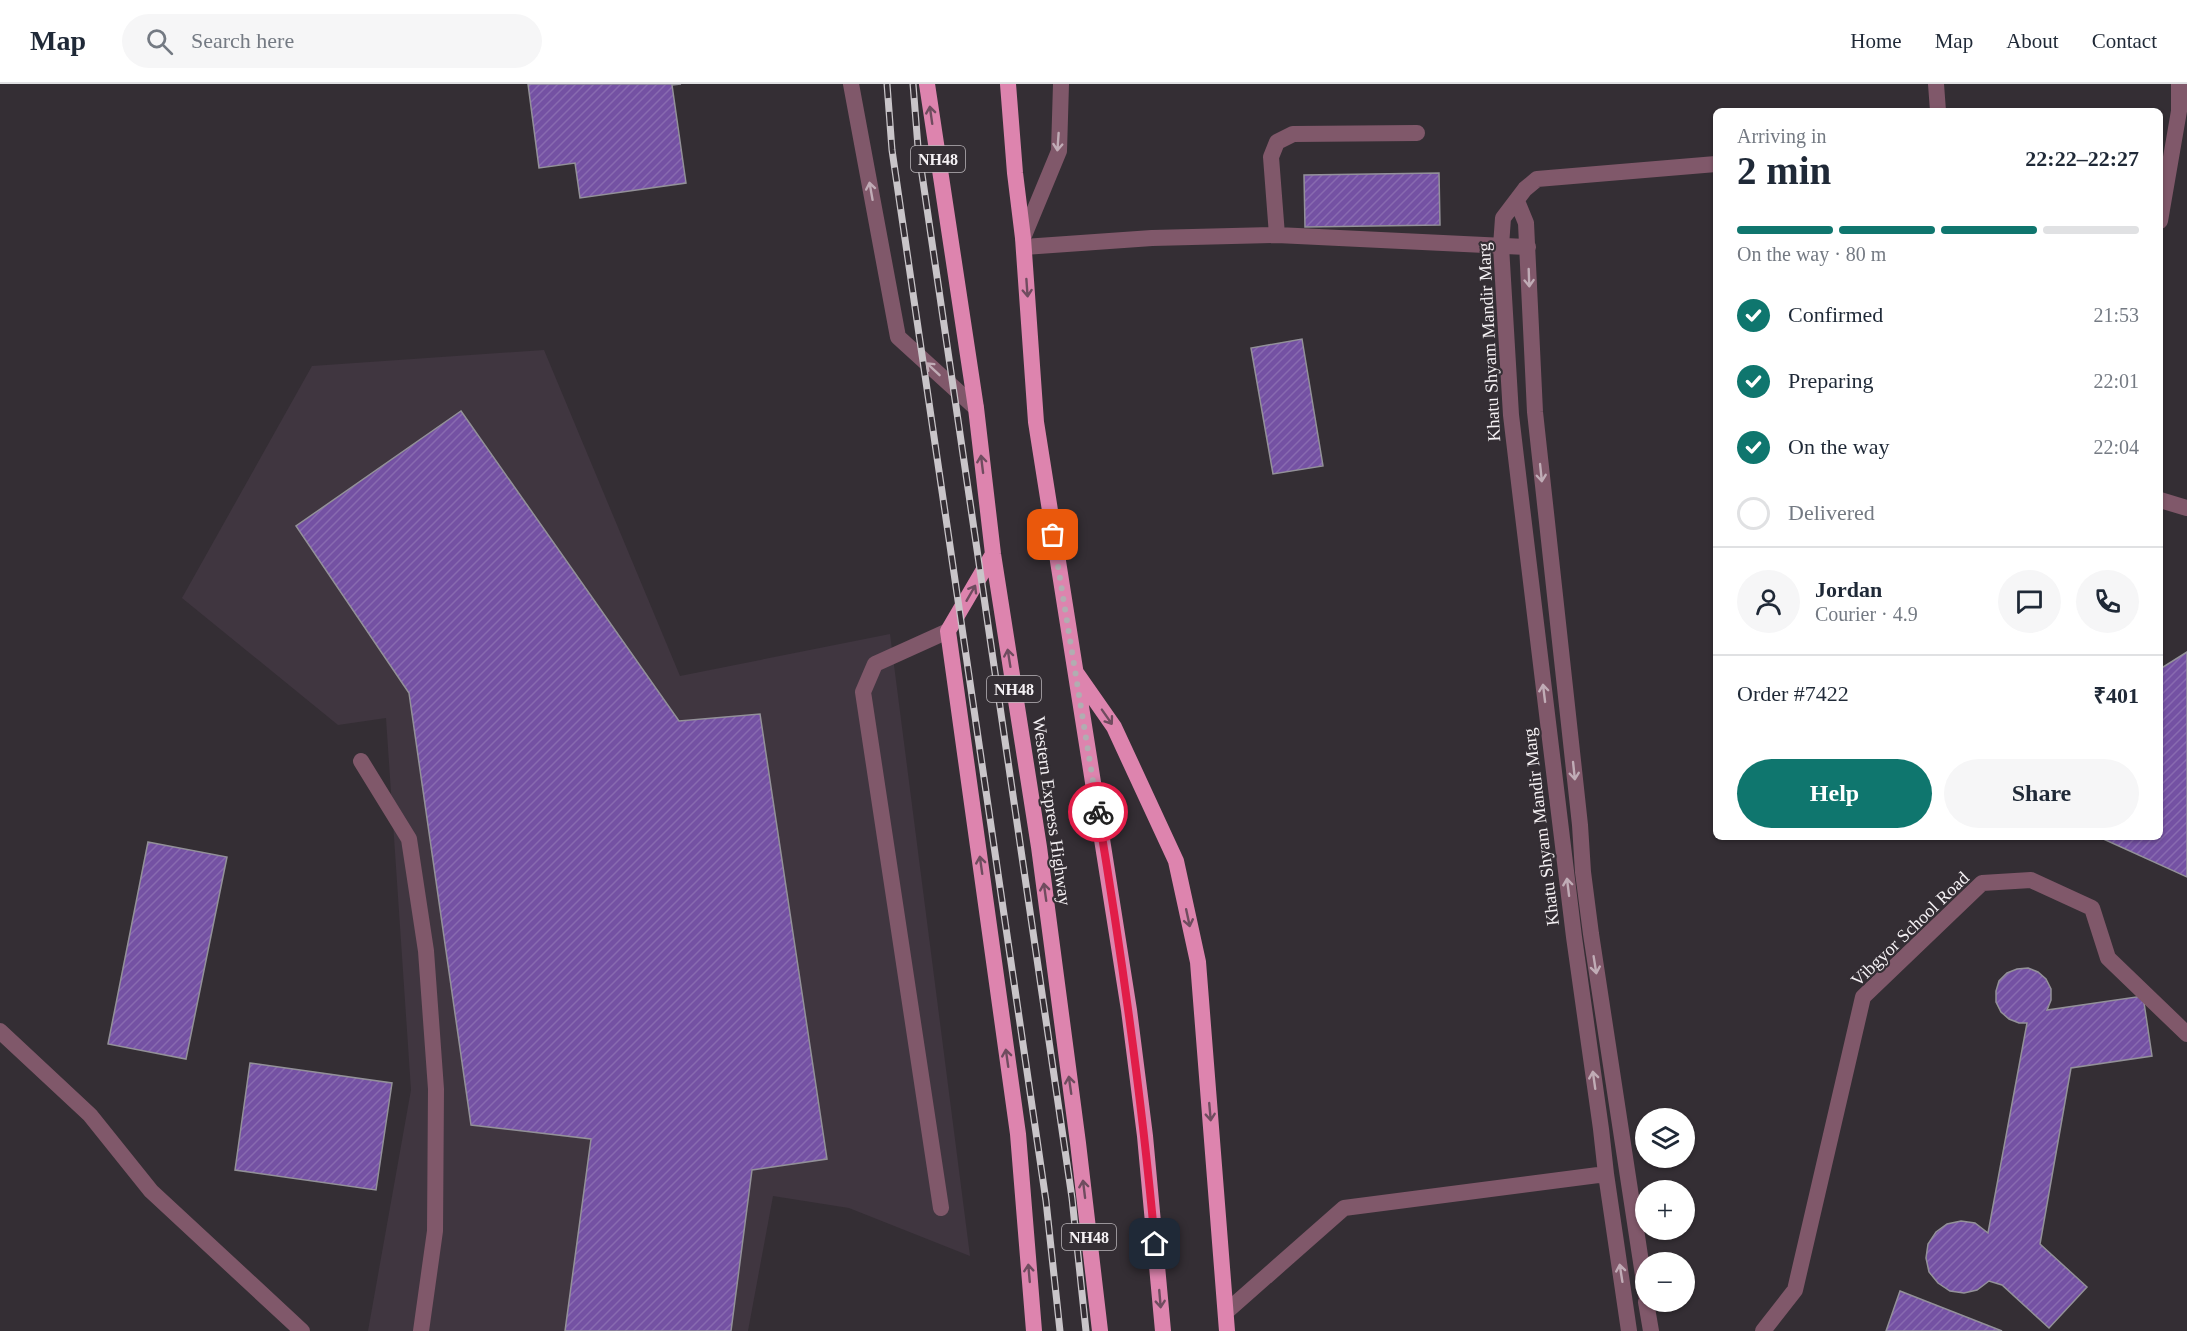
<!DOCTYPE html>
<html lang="en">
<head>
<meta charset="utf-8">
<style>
  :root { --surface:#fff; --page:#f6f6f7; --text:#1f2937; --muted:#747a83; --line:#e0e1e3; --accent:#0f766e }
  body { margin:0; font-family:"Times New Roman",serif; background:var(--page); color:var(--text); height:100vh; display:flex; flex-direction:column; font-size:22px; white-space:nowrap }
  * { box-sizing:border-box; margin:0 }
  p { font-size:20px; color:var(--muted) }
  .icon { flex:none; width:33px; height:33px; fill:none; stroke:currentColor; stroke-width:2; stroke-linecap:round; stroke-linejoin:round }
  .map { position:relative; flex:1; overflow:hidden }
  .sheet { position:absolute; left:1713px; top:24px; width:450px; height:732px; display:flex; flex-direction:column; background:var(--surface); border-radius:9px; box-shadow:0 2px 4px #0004 }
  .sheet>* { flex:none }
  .buttons { position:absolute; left:1635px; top:1024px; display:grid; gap:12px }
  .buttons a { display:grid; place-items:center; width:60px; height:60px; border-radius:50%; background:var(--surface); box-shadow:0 2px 4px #0004; font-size:30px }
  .pin { position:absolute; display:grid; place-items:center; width:51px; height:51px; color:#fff; margin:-26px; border-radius:12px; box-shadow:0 3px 9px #0006 }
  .courier { position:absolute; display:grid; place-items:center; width:60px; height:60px; margin:-30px; border:4px solid #e11d48; border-radius:50%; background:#fff; color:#222; box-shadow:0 2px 8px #0007 }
  .headline em { font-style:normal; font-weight:600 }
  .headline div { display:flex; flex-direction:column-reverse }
  .headline { display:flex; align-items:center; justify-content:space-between; height:102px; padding:0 24px }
  h1 { font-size:39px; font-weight:600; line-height:45px }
  .bar { display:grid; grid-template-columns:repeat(4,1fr); gap:9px 6px; align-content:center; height:72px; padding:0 24px }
  .bar i { height:8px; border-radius:4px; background:var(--line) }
  .bar .selected { background:var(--accent) }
  .bar p { grid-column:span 4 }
  .line { display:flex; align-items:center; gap:15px; padding:0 24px; border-top:2px solid var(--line) }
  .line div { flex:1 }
  .round { display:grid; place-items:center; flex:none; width:63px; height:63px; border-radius:32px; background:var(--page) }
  ol { padding:0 24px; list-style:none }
  li { display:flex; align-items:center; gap:18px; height:66px }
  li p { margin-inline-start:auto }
  li .icon { padding:6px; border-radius:50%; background:var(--accent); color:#fff; stroke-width:4 }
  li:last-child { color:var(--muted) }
  li i { width:33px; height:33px; border:3px solid var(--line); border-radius:50% }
  .action { display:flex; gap:12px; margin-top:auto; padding:12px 24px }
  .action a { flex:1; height:69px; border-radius:36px; background:var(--accent); color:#fff; font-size:24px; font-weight:600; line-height:69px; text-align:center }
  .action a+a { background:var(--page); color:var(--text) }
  header { display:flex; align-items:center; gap:36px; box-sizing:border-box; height:84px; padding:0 30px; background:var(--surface); border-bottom:2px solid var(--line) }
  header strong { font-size:28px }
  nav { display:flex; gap:33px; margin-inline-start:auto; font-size:21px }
  .search { width:420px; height:54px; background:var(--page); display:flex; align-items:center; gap:15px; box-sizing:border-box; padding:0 21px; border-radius:33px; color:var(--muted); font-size:22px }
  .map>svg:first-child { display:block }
</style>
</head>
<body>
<header>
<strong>Map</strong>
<div class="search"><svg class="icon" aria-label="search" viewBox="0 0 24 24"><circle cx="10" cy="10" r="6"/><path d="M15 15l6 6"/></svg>Search here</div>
<nav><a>Home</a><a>Map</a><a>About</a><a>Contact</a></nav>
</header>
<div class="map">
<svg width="2187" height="1247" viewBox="0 0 2187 1247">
  <defs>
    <pattern id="building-hatch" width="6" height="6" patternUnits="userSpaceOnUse" patternTransform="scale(1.5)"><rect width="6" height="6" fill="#7451a3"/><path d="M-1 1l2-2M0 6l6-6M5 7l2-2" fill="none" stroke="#886ab0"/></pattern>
  </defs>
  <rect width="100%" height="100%" fill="#342e34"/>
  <path fill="#403640" d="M544 266 680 592 890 550 970 1172 849 1124 773 1112 748 1247H368L411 1006 386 634 338 641 182 514 312 282Z"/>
  <path fill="url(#building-hatch)" stroke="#939199" stroke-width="1.5" d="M528 0H681L672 1 686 99 580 114 575 79 539 84Z
    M1439 89 1440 141 1305 143 1304 91Z
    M1302 255 1323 382 1273 390 1251 264Z
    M461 327 679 637 760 630 827 1075 752 1086 731 1247H565L591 1055 471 1041 409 609 296 442Z
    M2187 568V793L2099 753H2160V585Z
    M148 758 227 773 186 975 108 960Z
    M2028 884 2038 888 2046 895 2051 905V916L2047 926 2143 912 2152 972 2071 984 2040 1160 2087 1203 2049 1244 2002 1201 1989 1197 1977 1206 1964 1209 1950 1207 1938 1199 1929 1188 1926 1174 1928 1160 1936 1148 1947 1140 1961 1137 1975 1139 1988 1149 2027 939H2019L2009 935 2001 928 1996 918V907L1999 897 2007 889 2017 885Z
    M250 979 392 999 376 1106 235 1086Z
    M1900 1207 2002 1247H1886Z"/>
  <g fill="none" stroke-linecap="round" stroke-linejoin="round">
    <path stroke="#80586a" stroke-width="16" d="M361 677 409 755 426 867 436 1005 435 1147 421 1247
      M941 1124 863 608 875 580 948 547"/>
    <path stroke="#80586a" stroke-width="16" d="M1936 0 1938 27
      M1417 49 1293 50 1277 58 1271 73 1277 151 1528 163
      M1517 117 1526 139 1535 328 1580 741 1583 788 1591 850 1646 1211
      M2160 137 2179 27V0
      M1024 163 1152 154 1277 151
      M2160 416 2187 424
      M0 947 90 1031 151 1107 302 1247
      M1646 1218 1651 1247
      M1226 1228 1344 1124 1606 1090
      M1629 1247 1606 1090 1601 1045 1574 853 1520 407 1511 331 1501 162 1503 134 1525 105 1537 95 1716 80
      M1763 1247 1795 1206 1863 913 1982 799 2031 796 2092 824 2108 874 2187 950"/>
    <path stroke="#80586a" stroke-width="16" d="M851 0 898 253 976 324
      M1023 154 1059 67 1061 0"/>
    <path stroke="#dd84ae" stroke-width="16" d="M927 0 976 324 993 470 1039 763 1078 1059 1100 1247
      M1008 0 1015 89 1023 154 1036 338 1129 926 1145 1052 1163 1247
      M993 470 948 547 1018 1050 1034 1247
      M1077 590 1114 643 1176 777 1198 878 1227 1247"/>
    <defs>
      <path id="rail" d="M887 0 892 66 1046 1117 1060 1247
        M913 0 918 63 1072 1114 1086 1247"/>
    </defs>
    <use href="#rail" stroke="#c9c5c9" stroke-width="7"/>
    <use href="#rail" stroke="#342e34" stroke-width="4.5" stroke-dasharray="14" stroke-linecap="butt"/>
  </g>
  <defs><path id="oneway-shaft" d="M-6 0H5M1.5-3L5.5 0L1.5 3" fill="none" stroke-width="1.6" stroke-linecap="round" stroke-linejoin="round" transform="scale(1.5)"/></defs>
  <g stroke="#6f4c5f">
    <use href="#oneway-shaft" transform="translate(931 31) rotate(-98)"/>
    <use href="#oneway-shaft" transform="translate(1027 204) rotate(86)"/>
    <use href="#oneway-shaft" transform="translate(982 380) rotate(-97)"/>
    <use href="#oneway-shaft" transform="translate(971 509) rotate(-60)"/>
    <use href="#oneway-shaft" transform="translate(1009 574) rotate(-99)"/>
    <use href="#oneway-shaft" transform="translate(1107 633) rotate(55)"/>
    <use href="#oneway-shaft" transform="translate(981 781) rotate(-98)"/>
    <use href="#oneway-shaft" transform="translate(1045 808) rotate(-98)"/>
    <use href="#oneway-shaft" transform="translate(1188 834) rotate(78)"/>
    <use href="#oneway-shaft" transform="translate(1007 974) rotate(-98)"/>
    <use href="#oneway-shaft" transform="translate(1070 1001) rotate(-98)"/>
    <use href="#oneway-shaft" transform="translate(1210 1028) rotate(85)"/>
    <use href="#oneway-shaft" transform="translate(1084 1105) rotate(-97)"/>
    <use href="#oneway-shaft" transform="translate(1029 1189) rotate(-95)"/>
    <use href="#oneway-shaft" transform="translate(1160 1215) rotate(85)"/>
  </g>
  <g stroke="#c0acb6">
    <use href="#oneway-shaft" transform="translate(1058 58) rotate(94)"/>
    <use href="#oneway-shaft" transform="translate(871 107) rotate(-100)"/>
    <use href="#oneway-shaft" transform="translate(1529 194) rotate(88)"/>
    <use href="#oneway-shaft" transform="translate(933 285) rotate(-137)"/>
    <use href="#oneway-shaft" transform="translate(1541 389) rotate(84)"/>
    <use href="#oneway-shaft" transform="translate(1544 609) rotate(-97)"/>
    <use href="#oneway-shaft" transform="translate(1574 687) rotate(84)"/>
    <use href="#oneway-shaft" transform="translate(1568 803) rotate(-97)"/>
    <use href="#oneway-shaft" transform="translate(1595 881) rotate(81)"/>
    <use href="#oneway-shaft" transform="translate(1594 996) rotate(-98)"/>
    <use href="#oneway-shaft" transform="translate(1621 1189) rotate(-99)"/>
  </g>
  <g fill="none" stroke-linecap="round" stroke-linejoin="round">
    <path stroke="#b1adb1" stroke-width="6" stroke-dasharray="0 10.8" d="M1053 451 1098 728"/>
    <path stroke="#e11d48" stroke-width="8" d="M1098 728C1122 872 1142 1015 1155 1160"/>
  </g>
  <g text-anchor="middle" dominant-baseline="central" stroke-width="4.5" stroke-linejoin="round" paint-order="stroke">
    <g fill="#342e34" stroke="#bbb6ba" stroke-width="1.5">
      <rect x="911" y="62" width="54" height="26" rx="4.5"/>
      <rect x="987" y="592" width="54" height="26" rx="4.5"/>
      <rect x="1062" y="1140" width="54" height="26" rx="4.5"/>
    </g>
    <g font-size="16" font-weight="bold" fill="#f5f1f4">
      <text x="938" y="75">NH48</text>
      <text x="1014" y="605">NH48</text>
      <text x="1089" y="1153">NH48</text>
    </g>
    <g font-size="18" fill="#f5f1f4" stroke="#342e34">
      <text transform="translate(1489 258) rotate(-93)">Khatu Shyam Mandir Marg</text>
      <text transform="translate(1052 727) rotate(82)">Western Express Highway</text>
      <text transform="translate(1541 743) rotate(-97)">Khatu Shyam Mandir Marg</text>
      <text transform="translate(1910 845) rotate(-44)">Vibgyor School Road</text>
    </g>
  </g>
</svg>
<div class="buttons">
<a><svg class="icon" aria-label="layers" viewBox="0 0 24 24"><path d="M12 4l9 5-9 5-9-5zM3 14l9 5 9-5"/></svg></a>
<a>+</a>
<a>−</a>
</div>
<div class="pin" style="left:1053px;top:451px;background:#ea580c"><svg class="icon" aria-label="bag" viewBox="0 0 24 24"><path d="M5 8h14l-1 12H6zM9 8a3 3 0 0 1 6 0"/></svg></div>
<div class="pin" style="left:1155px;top:1160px;background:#1f2937"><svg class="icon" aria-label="home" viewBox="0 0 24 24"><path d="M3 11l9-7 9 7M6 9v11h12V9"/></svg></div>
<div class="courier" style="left:1098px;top:728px"><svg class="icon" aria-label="bike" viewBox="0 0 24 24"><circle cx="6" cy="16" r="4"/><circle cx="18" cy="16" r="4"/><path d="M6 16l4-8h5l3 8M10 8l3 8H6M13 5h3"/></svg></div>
<section class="sheet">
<div class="headline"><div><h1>2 min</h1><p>Arriving in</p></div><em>22:22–22:27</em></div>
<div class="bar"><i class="selected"></i><i class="selected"></i><i class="selected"></i><i></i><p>On the way · 80 m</p></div>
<ol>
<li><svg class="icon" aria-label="check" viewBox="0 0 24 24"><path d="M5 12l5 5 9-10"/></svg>Confirmed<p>21:53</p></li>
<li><svg class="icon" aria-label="check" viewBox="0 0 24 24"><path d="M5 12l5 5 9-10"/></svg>Preparing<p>22:01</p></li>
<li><svg class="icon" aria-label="check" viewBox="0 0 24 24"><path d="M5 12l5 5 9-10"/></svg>On the way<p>22:04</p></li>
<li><i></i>Delivered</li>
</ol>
<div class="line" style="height:108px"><a class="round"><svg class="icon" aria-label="person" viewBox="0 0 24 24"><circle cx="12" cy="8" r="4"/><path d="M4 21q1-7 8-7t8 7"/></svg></a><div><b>Jordan</b><p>Courier · 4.9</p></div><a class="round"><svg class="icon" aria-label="chat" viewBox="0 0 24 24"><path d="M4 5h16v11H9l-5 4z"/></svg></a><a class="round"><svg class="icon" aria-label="phone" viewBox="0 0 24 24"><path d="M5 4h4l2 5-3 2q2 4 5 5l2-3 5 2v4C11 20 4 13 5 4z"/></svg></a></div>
<div class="line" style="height:78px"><div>Order #7422</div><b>₹401</b></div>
<div class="action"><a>Help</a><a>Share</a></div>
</section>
</div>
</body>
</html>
